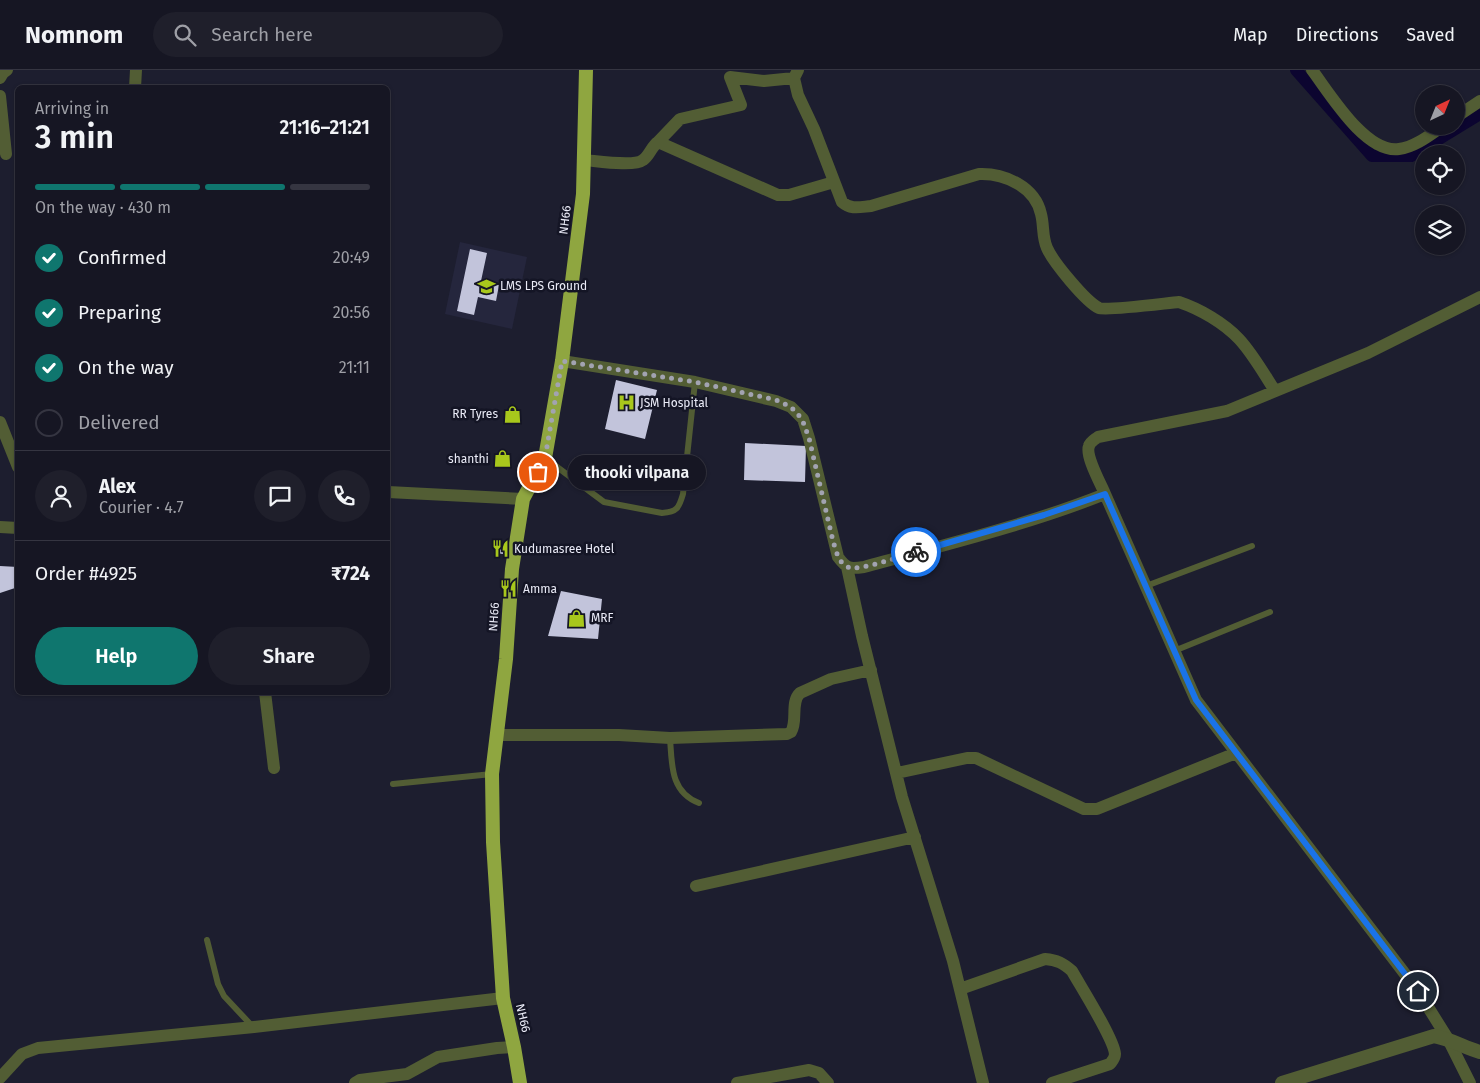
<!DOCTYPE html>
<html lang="en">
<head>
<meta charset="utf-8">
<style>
  :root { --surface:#161623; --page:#1f1f2b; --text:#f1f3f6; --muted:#9e9fa6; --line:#353541; --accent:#0f766e }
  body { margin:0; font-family:"Fira Sans",sans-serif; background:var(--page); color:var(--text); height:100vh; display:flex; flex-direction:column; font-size:19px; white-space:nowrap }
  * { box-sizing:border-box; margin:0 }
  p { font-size:16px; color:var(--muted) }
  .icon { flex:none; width:28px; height:28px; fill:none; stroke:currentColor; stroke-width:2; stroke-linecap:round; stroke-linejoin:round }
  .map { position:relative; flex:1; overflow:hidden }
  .side { position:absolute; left:15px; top:15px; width:375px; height:610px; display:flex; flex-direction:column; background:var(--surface); border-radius:8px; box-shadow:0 1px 4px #0004,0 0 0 1px var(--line) }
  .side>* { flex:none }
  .needle { width:32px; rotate:43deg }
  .controls { position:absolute; left:1415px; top:15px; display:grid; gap:10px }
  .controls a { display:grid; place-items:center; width:50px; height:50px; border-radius:50%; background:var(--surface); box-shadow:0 1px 4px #0004,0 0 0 1px var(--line); font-size:25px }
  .pin { position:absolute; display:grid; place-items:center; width:42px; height:42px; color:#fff; margin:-21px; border:2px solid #fff; border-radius:50%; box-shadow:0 1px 5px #0007 }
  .courier { position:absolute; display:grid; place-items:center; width:50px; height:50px; margin:-25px; border:4px solid #1a73e8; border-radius:50%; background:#fff; color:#222; box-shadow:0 1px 6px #0007 }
  .bubble { position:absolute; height:35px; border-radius:18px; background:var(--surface); box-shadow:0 1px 4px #0004,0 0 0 1px var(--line); font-size:16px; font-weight:600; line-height:35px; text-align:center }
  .headline em { font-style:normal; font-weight:600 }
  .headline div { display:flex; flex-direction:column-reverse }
  .headline { display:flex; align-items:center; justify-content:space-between; height:85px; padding:0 20px }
  h1 { font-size:32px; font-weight:600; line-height:38px }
  .bar { display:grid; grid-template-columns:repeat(4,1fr); gap:8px 5px; align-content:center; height:60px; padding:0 20px }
  .bar i { height:6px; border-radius:4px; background:var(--line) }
  .bar .on { background:var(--accent) }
  .bar p { grid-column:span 4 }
  .line { display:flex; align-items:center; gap:12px; padding:0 20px; border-top:1px solid var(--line) }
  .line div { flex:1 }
  .round { display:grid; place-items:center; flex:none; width:52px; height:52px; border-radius:26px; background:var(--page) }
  ol { padding:0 20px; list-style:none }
  li { display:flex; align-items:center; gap:15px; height:55px }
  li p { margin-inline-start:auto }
  li .icon { padding:5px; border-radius:50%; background:var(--accent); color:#fff; stroke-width:4 }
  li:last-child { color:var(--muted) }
  li i { width:28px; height:28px; border:2px solid var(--line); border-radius:50% }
  .button { display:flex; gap:10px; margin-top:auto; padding:10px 20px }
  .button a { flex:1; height:58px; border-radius:30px; background:var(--accent); color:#fff; font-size:20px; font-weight:600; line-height:58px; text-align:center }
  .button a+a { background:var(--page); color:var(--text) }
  header { display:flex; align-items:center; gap:30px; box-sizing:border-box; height:70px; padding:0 25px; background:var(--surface); border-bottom:1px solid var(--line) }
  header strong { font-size:24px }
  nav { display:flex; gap:28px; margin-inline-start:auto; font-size:18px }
  .search { width:350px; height:45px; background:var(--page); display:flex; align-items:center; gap:12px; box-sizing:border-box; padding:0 18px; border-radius:28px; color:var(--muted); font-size:19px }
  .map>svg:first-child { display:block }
</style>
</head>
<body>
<header>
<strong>Nomnom</strong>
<div class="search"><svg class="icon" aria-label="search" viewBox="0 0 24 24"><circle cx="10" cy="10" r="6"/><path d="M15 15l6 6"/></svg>Search here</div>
<nav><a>Map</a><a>Directions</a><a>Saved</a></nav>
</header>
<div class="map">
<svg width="1480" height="1013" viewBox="0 0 1480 1013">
  <rect width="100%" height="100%" fill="#1d1e2f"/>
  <path fill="#25263d" d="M460 172 527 187 512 259 445 244Z"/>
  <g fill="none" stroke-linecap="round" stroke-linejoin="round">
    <path stroke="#0c0530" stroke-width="12" d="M1296 0 1372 86H1411L1480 44"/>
  </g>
  <path fill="#c2c4db" d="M470 179 487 183 481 211 499 215 496 231 478 227 474 245 457 241Z
    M616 310 657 320 645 369 605 359Z
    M745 373 806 376 805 412 744 410Z
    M497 474H503V484L496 483Z
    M0 496 18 497V517L0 523Z
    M561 521 602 529 598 569 548 566Z"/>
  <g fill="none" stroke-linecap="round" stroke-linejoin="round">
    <path stroke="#525d34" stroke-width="6" d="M545 388 604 432 662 443C677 442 679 438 683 424L695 312
      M1146 516 1252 476
      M1174 581 1270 542
      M670 668C672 694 670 722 699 733
      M393 714 492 704
      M207 870 218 914 224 926 253 957"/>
    <path stroke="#525d34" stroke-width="12" d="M798 0 794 8 798 25 814 59 842 132C851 140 860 137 871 136L979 104C1005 103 1035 117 1041 144 1044 155 1042 167 1047 178 1053 192 1086 232 1099 238 1106 241 1167 233 1179 232 1200 239 1224 253 1239 269 1253 284 1264 304 1275 321
      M1312 0C1330 24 1366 84 1399 79 1415 77 1430 65 1443 56
      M0 8 3 3 7 0
      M135 18 136 0
      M0 26 6 84
      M1456 47 1480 31
      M658 72 680 49 741 35 730 7 764 11 794 8
      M584 90C597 91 634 97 643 90 650 85 651 77 658 72L778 125H789L834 112
      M562 291 695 312 776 331 791 337 803 349 809 368 838 487C847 499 849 499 864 497 944 475 1027 455 1105 424 1101 414 1085 386 1089 376 1090 372 1094 370 1098 367L1227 341 1368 283 1480 227
      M0 352 18 397
      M388 422 523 429
      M1105 424 1196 630 1418 921 1448 969 1470 1013
      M0 457 18 458
      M847 497 862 566 902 727 953 891 983 1013
      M265 622 274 698
      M496 665H619L670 668 787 664 791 662C798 651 790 632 800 623L831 609 871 600
      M897 703 967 688H976L1084 739H1097L1236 683
      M696 816 915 767
      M960 919 1045 889C1057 890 1063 893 1072 901 1081 917 1114 969 1115 984 1115 988 1113 990 1110 994L1052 1013
      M0 1008 22 984 38 978 254 957 503 928
      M355 1013 360 1010 407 1004 438 987 497 978 514 977
      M737 1013 809 1000 819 1003 828 1013"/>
    <path stroke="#525d34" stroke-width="14" d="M1282 1013 1434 966C1450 969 1464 977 1480 982"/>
    <path stroke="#8fa640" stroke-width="14" d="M520 1013 514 977 503 928 493 772 492 704 506 589 512 499 523 429 545 388 562 291 583 124 586 0"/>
  </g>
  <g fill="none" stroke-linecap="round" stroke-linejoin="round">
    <path stroke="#a2a3b1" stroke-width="5" stroke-dasharray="0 9" d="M538 402 545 388 562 291 695 312 776 330 791 337 802 349 809 368 833 471C836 480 838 493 848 497 857 502 905 485 916 482"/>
    <path stroke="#1a73e8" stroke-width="6" d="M916 482 1044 445 1105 424 1196 630 1418 921"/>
  </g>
  <defs>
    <symbol id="school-bare" viewBox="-9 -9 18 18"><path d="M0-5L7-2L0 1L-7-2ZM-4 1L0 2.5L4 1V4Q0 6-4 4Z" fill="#a8c71c" stroke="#141525" stroke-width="2.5" paint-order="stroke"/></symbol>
    <symbol id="hospital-bare" viewBox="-9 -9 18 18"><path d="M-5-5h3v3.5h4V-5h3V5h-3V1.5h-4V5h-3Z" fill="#a8c71c" stroke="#141525" stroke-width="2.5" paint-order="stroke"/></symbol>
    <symbol id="shop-bare" viewBox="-9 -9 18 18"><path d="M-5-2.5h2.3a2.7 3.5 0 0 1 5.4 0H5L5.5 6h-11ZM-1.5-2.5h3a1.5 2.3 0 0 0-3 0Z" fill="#a8c71c" stroke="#141525" stroke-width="2.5" paint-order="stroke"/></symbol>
    <symbol id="restaurant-bare" viewBox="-9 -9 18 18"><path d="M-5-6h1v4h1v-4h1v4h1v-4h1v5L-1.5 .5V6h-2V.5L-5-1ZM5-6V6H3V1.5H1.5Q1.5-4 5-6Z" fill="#a8c71c" stroke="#141525" stroke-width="2.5" paint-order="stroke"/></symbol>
  </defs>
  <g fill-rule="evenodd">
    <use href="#school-bare" x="474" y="204" width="25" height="25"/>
    <use href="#hospital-bare" x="614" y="320" width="25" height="25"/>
    <use href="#shop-bare" x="500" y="332" width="25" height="25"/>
    <use href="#shop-bare" x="490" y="376" width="25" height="25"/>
    <use href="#restaurant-bare" x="488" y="466" width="25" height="25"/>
    <use href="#restaurant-bare" x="496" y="506" width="25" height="25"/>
    <use href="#shop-bare" x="564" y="536" width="25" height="25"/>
  </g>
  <g text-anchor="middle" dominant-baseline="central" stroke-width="5" stroke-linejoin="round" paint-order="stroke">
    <g font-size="12" fill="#eaebf7" stroke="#141525">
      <text transform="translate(565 150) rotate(-83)">NH66</text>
      <text transform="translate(494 547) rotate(-86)">NH66</text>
      <text transform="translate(523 948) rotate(77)">NH66</text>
    </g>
    <g font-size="12" fill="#eaebf7" stroke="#141525" text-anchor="start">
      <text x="500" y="216">LMS LPS Ground</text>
      <text x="640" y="333">JSM Hospital</text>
      <text x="498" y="344" text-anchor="end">RR Tyres</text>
      <text x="489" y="389" text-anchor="end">shanthi</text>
      <text x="514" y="479">Kudumasree Hotel</text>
      <text x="523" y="519">Amma</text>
      <text x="591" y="548">MRF</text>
    </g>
  </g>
</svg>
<div class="controls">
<a><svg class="needle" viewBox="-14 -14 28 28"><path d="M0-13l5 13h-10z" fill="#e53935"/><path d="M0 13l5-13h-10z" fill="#9e9fa6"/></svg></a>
<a><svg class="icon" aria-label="locate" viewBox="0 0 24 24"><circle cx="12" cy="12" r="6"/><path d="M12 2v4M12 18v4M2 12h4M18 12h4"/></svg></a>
<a><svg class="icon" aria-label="layers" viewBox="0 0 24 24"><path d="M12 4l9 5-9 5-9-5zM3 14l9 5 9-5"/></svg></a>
</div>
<div class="pin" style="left:538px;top:402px;background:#ea580c"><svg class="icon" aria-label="bag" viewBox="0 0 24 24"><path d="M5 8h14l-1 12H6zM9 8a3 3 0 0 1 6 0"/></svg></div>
<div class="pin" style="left:1418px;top:921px;background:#1f2937"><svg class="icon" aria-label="home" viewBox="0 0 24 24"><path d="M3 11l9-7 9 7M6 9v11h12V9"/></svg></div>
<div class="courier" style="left:916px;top:482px"><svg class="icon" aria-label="bike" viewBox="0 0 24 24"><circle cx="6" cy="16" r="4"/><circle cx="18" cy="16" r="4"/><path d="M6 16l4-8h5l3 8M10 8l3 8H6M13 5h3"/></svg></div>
<div class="bubble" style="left:568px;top:385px;width:138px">thooki vilpana</div>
<section class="side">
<div class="headline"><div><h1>3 min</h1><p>Arriving in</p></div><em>21:16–21:21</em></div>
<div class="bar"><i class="on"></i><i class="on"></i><i class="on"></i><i></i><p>On the way · 430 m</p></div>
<ol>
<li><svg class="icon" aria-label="check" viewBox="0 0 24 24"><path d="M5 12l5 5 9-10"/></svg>Confirmed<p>20:49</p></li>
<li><svg class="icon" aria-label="check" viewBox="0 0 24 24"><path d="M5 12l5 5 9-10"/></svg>Preparing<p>20:56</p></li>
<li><svg class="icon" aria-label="check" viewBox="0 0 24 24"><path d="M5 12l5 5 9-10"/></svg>On the way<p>21:11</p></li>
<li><i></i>Delivered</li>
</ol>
<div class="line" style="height:90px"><a class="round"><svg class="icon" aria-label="person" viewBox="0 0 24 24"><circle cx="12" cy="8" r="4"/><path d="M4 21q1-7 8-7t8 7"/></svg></a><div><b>Alex</b><p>Courier · 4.7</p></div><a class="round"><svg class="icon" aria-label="chat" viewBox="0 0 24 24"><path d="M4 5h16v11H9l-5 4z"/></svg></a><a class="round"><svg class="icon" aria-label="phone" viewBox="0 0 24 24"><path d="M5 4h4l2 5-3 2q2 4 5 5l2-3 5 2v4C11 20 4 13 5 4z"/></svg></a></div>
<div class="line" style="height:65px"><div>Order #4925</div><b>₹724</b></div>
<div class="button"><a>Help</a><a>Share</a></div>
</section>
</div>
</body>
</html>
